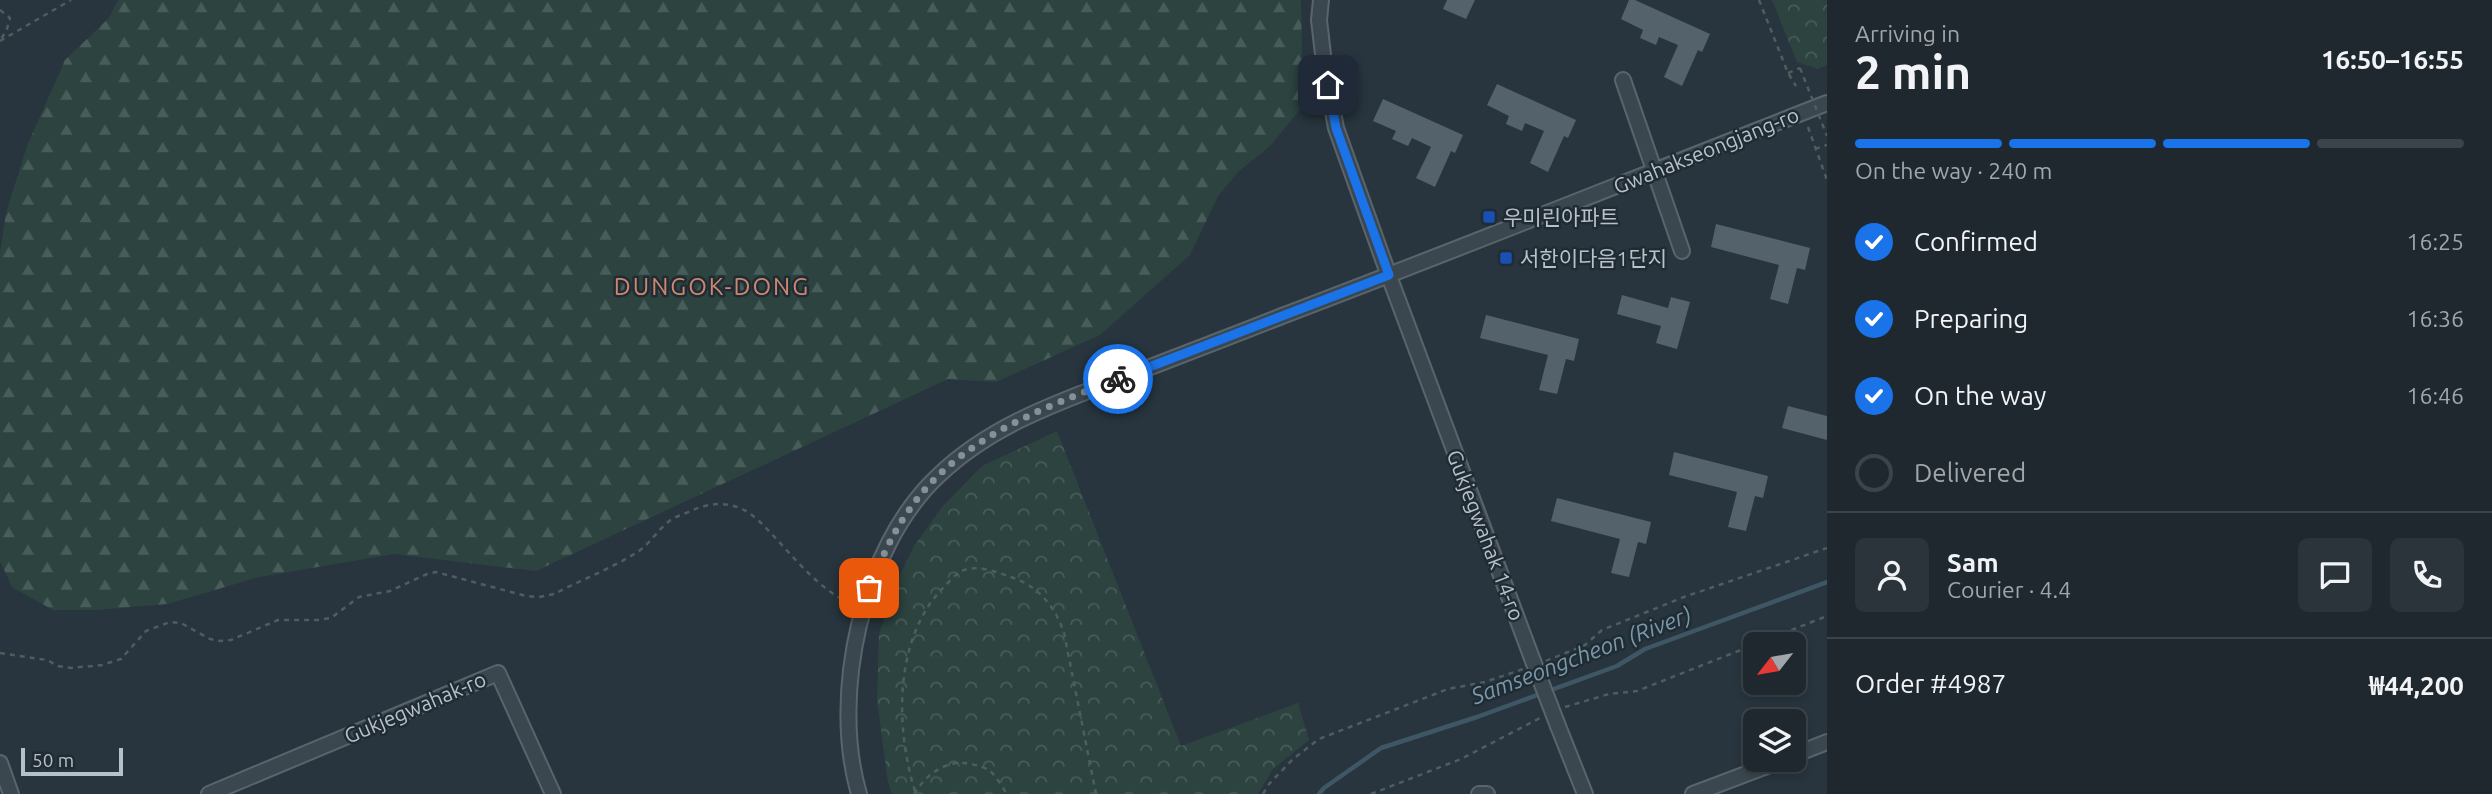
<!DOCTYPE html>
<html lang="en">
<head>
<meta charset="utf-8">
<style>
  :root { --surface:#1e282e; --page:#2b343a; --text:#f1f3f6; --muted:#a1a6aa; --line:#3c444a; --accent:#1a73e8 }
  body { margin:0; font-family:Ubuntu,"Noto Sans KR",sans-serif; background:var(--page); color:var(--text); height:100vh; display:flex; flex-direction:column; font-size:26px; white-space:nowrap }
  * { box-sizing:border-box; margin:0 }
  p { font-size:23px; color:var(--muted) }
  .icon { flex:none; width:38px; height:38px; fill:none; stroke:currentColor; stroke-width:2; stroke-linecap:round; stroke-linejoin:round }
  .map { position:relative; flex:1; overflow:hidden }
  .side { display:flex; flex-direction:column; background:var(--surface); width:665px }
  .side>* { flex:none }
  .needle { width:46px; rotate:239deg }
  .controls { position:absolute; left:1743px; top:632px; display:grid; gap:14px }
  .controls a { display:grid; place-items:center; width:63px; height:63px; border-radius:10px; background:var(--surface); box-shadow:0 4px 10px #0003,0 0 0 2px var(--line); font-size:35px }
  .scale { position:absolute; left:21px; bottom:18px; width:102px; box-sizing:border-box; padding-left:7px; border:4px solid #b8c1c9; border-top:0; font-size:19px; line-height:24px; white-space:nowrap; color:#b8c1c9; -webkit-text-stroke:5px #202c33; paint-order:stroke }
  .pin { position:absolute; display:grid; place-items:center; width:60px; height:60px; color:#fff; margin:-30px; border-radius:14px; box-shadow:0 4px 10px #0006 }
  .courier { position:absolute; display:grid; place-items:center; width:70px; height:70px; margin:-35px; border:5px solid #1a73e8; border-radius:50%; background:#fff; color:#222; box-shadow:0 2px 9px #0007 }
  .head em { font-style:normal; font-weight:700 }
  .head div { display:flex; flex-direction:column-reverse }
  .head { display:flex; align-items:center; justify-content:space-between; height:119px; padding:0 28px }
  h1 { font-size:46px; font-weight:700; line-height:52px }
  .bar { display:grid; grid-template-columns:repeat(4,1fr); gap:10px 7px; align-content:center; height:84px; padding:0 28px }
  .bar i { height:9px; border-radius:5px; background:var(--line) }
  .bar .current { background:var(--accent) }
  .bar p { grid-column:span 4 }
  .line { display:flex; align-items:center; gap:18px; padding:0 28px; border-top:2px solid var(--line) }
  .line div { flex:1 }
  .round { display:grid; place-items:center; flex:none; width:74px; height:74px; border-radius:10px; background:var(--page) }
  ol { padding:0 28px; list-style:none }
  li { display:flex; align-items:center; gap:21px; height:77px }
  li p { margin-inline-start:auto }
  li .icon { padding:7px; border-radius:50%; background:var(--accent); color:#fff; stroke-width:4 }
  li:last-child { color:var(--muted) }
  li i { width:38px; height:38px; border:4px solid var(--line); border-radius:50% }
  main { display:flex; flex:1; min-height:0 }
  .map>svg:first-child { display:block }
</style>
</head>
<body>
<main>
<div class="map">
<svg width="1827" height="794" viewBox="0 0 1827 794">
  <defs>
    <pattern id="forest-firs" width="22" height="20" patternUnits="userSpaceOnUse" patternTransform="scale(1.75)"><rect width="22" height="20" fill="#2c4340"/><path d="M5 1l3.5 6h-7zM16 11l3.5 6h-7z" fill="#485c5a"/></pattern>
    <pattern id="park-crowns" width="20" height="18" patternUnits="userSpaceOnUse" patternTransform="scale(1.75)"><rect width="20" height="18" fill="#2c4340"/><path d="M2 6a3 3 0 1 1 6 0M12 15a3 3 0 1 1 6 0" fill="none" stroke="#485c5a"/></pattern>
  </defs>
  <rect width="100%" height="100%" fill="#28353e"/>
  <path fill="url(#forest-firs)" d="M118 0H1301L1303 106 1270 146 1238 172 1218 196 1190 255 1100 335 996 382 948 379 536 571 394 554 259 577 167 604 96 610H53L12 587 0 561V253L6 213 27 146 65 60 109 18Z"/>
  <path fill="url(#park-crowns)" d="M1772 0H1827V65L1818 69 1797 62Z
    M1057 431 1181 746 1298 703 1309 740 1273 769 1258 794H892L888 783 877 700 879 635 894 587 914 546 942 507 982 466Z"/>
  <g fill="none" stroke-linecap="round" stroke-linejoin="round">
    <path stroke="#3f5665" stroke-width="4.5" d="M1319 794 1324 788 1381 748 1477 717 1617 666 1645 649 1827 582"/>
  </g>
  <path fill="#53626b" d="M1447 0H1475L1466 19 1443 9Z
    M1629 0H1635L1710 34 1702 52 1698 50 1682 86 1664 77 1678 45 1659 37 1656 45 1640 38 1643 30 1621 19Z
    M1497 84 1576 120 1568 138 1564 136 1548 172 1530 163 1544 131 1525 123 1522 131 1506 124 1509 116 1487 105Z
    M1383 99 1463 135 1455 153 1451 151 1435 187 1416 178 1431 147 1412 138 1408 146 1392 139 1396 131 1373 121Z
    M1716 224 1810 248 1805 270 1797 268 1788 304 1770 299 1779 265 1711 247Z
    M1622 295 1668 308 1671 297 1690 302 1677 349 1656 343 1661 326 1617 314Z
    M1486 315 1579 339 1574 361 1566 359 1557 394 1539 390 1548 355 1480 338Z
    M1788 406 1827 416V440L1782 428Z
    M1674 452 1768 476 1763 498 1755 496 1746 531 1728 527 1737 492 1669 475Z
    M1557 498 1651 522 1646 544 1638 542 1629 577 1611 573 1620 539 1551 521Z"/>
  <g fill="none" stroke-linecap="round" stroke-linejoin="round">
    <defs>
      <path id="minor" d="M1321 0 1319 20 1324 63 1336 128 1389 276 1533 661
        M1623 80 1682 251
        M1558 726 1585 794
        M1794 755 1827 742
        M0 763 11 794
        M209 794 498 673 553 794
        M859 794C830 695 862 547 938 476 990 426 1056 403 1122 378 1176 357 1229 337 1282 316 1464 247 1645 174 1827 103
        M1479 794H1487
        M1693 794 1783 760"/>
    </defs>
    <use href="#minor" stroke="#59646c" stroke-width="18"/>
    <path stroke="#4c5f5e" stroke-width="2.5" stroke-dasharray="5 5" stroke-linecap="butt" d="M1759 0 1788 73 1796 86
      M0 10 10 18 7 29 0 41
      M0 41 71 0
      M1788 73 1800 68
      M1808 127 1827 180
      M1815 149 1827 145
      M0 653 47 660 58 666 71 668 102 665 121 659 146 631 170 622 181 623 210 639 220 641 231 640 278 620H317L331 618 359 597 390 591 427 574 436 572 526 596 539 597 554 594C581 580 610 569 636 553 648 546 656 532 667 523 672 518 679 516 686 513 713 500 737 500 759 521 788 549 814 587 851 604
      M1546 661 1585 645 1602 630 1684 597 1827 548
      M1565 707 1609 694 1637 691 1827 616
      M915 791C895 728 894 638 943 588 949 582 956 573 964 570 978 565 997 572 1011 577 1038 586 1055 606 1064 633L1096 794
      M914 794C927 773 949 757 975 765 980 766 986 768 990 771 997 777 1002 787 1007 794
      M1263 794 1269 784 1293 759 1319 739 1448 689 1485 682 1523 669
      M1371 794 1461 759 1540 718"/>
    <use href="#minor" stroke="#3b474e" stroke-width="14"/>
    <defs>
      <path id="minor-bridge" d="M1533 661 1558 726"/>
    </defs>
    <use href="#minor-bridge" stroke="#59646c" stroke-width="18" stroke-linecap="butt"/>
    <path stroke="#4c5f5e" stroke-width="2.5" stroke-dasharray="5 5" stroke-linecap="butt" d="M1800 68 1827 136"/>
    <use href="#minor-bridge" stroke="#3b474e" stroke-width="14"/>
  </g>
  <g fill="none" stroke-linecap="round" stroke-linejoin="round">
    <path stroke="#869098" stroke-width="7" stroke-dasharray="0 12.6" d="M869 588C880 563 890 538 905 516 954 440 1038 410 1118 379"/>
    <path stroke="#1a73e8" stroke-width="9" d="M1118 379 1389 275 1336 128 1328 85"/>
  </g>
  <g fill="#1a4fb4" stroke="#202c33" stroke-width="2.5">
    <rect x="1482" y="210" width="14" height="14" rx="3.5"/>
    <rect x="1499" y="251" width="14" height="14" rx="3.5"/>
  </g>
  <g text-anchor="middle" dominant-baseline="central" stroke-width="5" stroke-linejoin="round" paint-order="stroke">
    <g font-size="21" fill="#b8c1c9" stroke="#202c33">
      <text transform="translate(1706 150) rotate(-22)">Gwahakseongjang-ro</text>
      <text transform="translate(1486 535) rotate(69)">Gukjegwahak 14-ro</text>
      <text transform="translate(415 707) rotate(-23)">Gukjegwahak-ro</text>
    </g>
    <g font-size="21" fill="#b8c1c9" stroke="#202c33" text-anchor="start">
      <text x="1503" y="217">우미린아파트</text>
      <text x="1520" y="258">서한이다음1단지</text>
    </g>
    <g font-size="23" font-style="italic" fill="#7b97aa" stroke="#202c33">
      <text transform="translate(1581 655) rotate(-21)">Samseongcheon (River)</text>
    </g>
    <g font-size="24" letter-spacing="2" fill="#cd876f" stroke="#202c33">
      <text x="712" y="286">DUNGOK-DONG</text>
    </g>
  </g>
</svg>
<div class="controls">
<a><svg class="needle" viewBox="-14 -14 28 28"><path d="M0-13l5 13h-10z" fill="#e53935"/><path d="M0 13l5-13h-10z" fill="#a1a6aa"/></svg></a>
<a><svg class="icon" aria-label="layers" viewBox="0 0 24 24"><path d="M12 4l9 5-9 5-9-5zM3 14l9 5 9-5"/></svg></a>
</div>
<div class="scale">50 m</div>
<div class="pin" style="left:869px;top:588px;background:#ea580c"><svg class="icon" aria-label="bag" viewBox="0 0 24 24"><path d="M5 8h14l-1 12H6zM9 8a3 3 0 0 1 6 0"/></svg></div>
<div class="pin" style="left:1328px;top:85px;background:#1f2937"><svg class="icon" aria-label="home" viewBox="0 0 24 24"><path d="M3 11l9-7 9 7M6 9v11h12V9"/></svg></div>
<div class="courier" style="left:1118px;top:379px"><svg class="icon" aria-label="bike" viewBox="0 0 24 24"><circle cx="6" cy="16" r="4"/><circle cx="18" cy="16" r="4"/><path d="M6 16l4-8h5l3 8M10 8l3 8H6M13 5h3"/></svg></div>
</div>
<section class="side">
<div class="head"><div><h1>2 min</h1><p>Arriving in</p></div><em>16:50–16:55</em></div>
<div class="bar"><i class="current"></i><i class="current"></i><i class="current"></i><i></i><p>On the way · 240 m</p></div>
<ol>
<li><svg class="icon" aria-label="check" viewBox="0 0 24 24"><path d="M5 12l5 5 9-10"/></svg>Confirmed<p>16:25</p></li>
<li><svg class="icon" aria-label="check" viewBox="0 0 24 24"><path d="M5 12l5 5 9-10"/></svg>Preparing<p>16:36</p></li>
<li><svg class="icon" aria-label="check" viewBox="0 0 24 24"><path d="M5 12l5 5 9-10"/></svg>On the way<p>16:46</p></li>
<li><i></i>Delivered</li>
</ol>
<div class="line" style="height:126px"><a class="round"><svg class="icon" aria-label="person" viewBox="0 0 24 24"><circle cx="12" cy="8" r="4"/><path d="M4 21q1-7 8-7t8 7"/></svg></a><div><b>Sam</b><p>Courier · 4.4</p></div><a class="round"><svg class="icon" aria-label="chat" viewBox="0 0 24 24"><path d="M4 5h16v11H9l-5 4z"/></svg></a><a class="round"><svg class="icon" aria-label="phone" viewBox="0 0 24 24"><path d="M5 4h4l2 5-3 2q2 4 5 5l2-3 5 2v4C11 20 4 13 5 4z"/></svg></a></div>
<div class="line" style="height:91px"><div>Order #4987</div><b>₩44,200</b></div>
</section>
</main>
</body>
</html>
